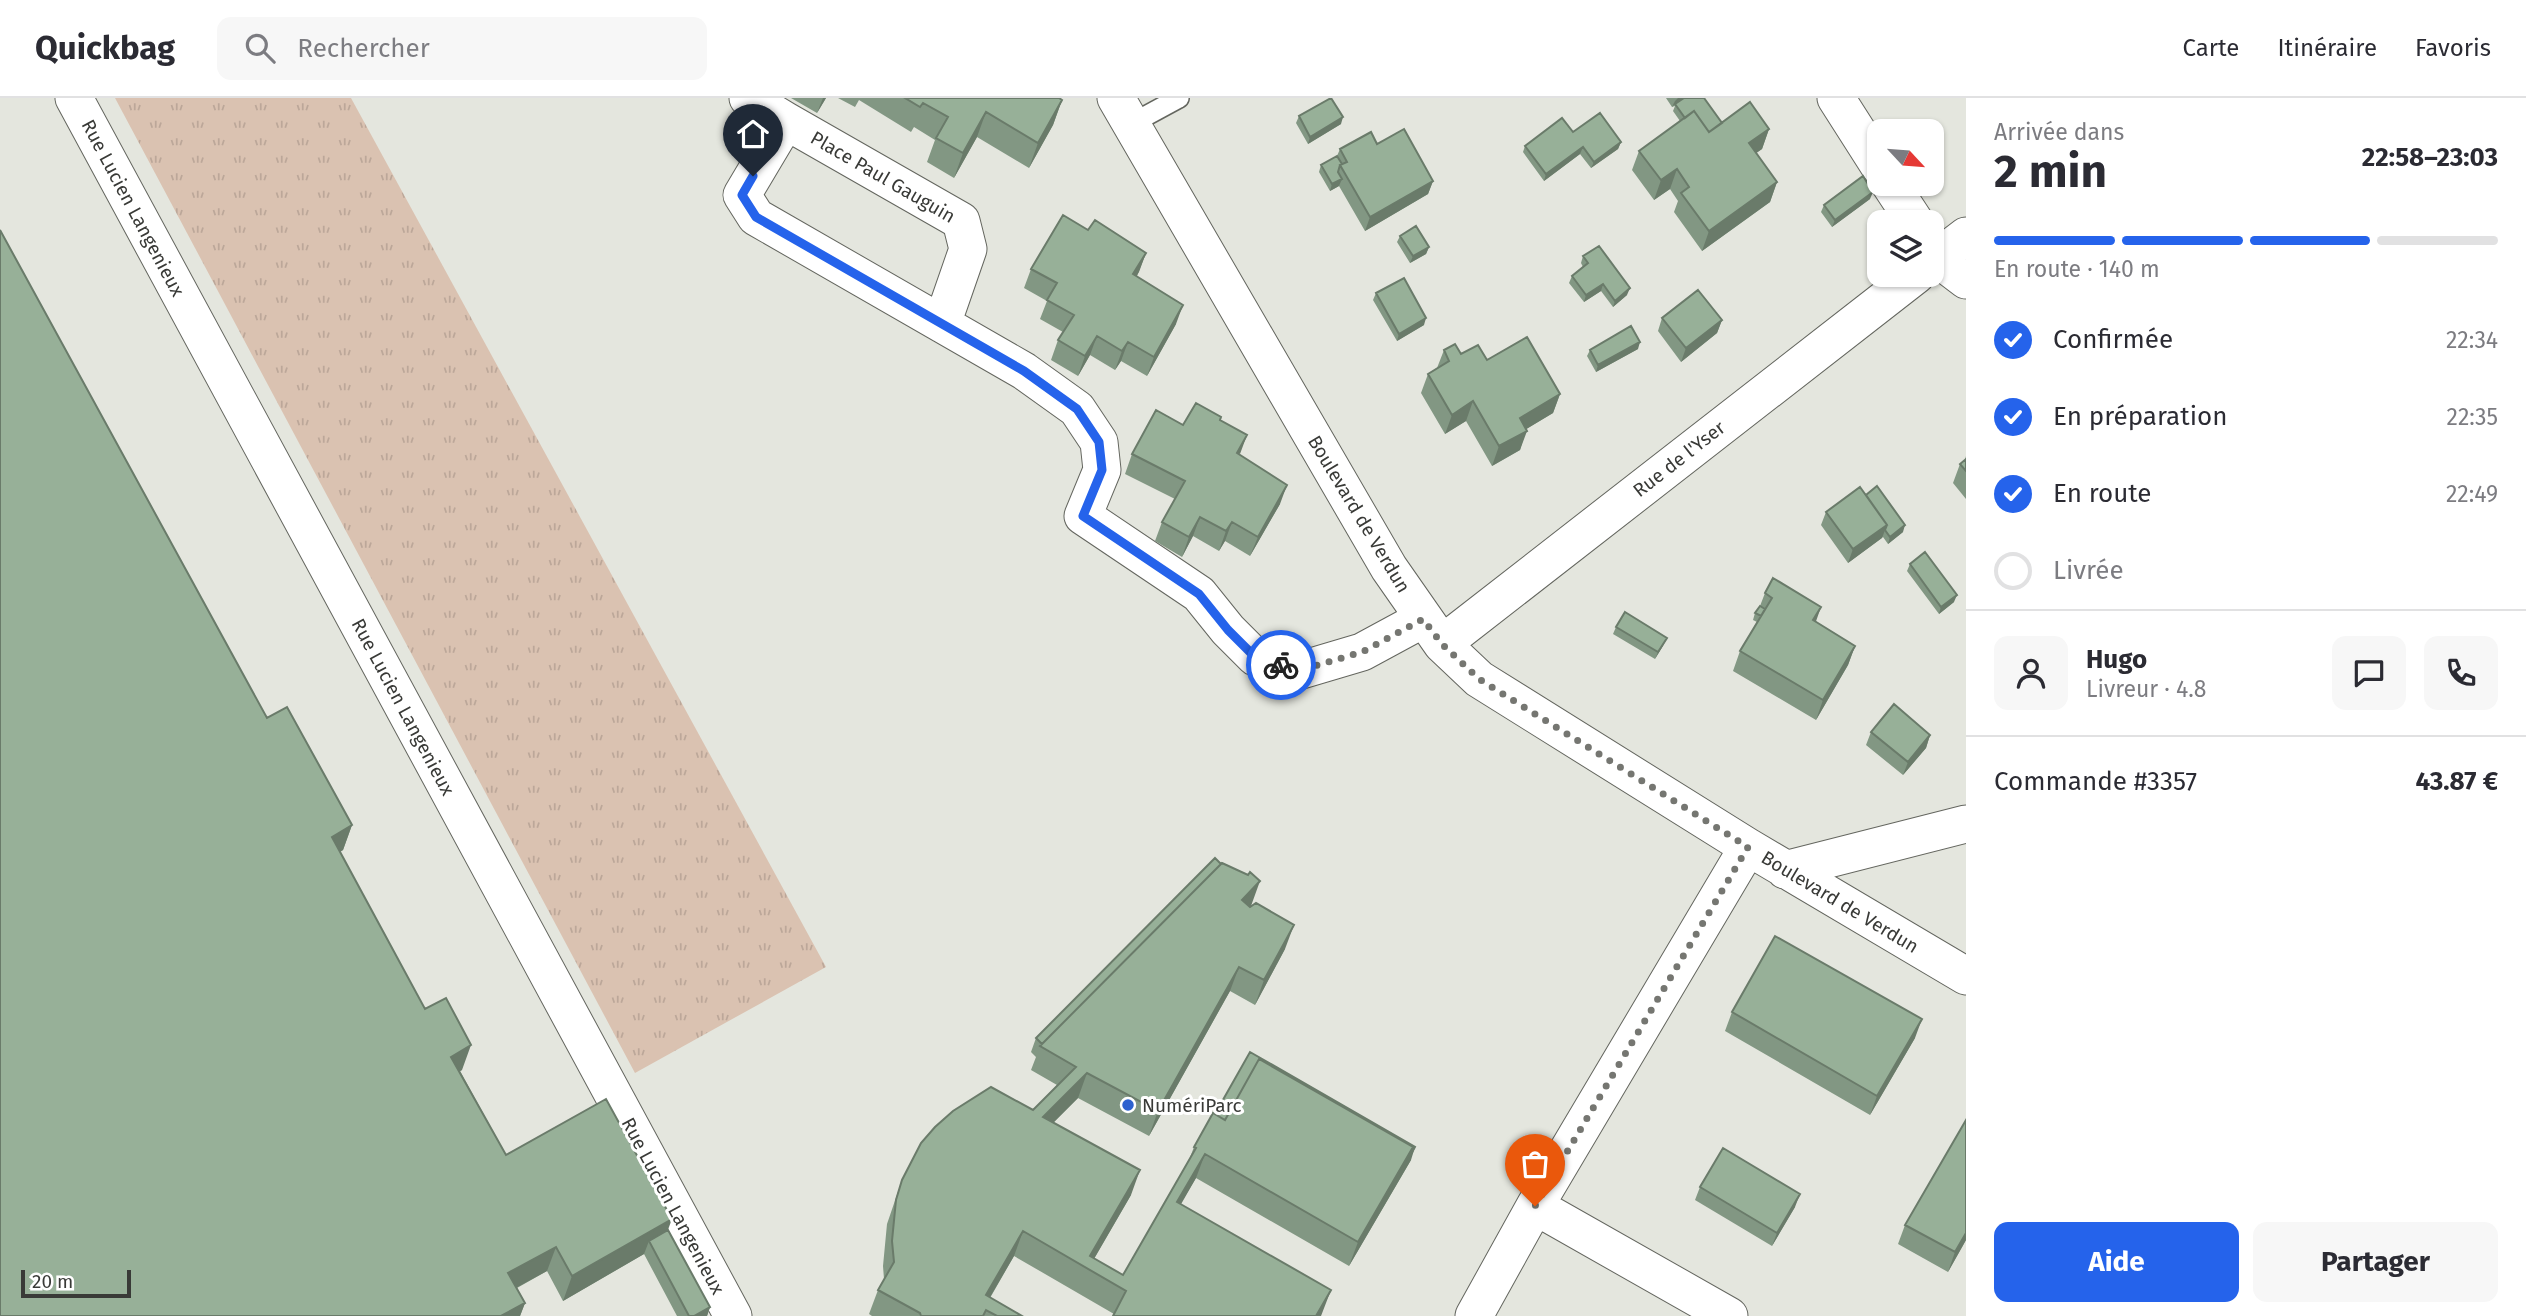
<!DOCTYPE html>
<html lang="fr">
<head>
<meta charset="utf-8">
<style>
  :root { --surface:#fff; --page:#f7f7f7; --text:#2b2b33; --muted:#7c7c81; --line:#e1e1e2; --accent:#2563eb }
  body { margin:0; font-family:"Fira Sans",sans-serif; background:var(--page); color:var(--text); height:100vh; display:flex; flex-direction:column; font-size:26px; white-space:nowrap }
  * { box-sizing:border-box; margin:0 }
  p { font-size:23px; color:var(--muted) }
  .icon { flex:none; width:38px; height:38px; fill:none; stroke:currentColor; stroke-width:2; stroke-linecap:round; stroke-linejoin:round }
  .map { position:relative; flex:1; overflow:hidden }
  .sheet { display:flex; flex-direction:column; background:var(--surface); width:560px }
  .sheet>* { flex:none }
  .needle { width:46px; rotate:116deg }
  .buttons { position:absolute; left:1867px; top:21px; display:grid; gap:14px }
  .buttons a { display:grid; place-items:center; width:77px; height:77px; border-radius:14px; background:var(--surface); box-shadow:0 2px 5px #0004; font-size:35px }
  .scale { position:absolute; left:21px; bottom:18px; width:110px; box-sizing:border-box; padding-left:7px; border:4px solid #393a37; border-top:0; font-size:19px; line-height:24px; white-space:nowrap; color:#393a37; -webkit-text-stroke:5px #fff; paint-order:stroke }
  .pin { position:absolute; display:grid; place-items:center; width:60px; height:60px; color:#fff; margin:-72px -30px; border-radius:50% 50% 50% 0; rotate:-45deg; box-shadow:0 0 7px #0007 }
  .pin .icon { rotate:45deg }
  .courier { position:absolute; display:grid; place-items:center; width:70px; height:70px; margin:-35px; border:5px solid #2563eb; border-radius:50%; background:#fff; color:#222; box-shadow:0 2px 9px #0007 }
  .head em { font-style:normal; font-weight:700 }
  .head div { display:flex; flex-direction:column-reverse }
  .head { display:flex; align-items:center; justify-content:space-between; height:119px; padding:0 28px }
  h1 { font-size:46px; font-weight:700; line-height:52px }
  .bar { display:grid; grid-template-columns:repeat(4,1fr); gap:10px 7px; align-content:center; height:84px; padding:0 28px }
  .bar i { height:9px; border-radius:5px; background:var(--line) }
  .bar .selected { background:var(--accent) }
  .bar p { grid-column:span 4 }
  .line { display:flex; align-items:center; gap:18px; padding:0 28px; border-top:2px solid var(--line) }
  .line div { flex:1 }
  .round { display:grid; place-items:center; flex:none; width:74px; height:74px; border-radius:14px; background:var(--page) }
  ol { padding:0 28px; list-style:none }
  li { display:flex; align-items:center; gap:21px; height:77px }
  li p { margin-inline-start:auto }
  li .icon { padding:7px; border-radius:50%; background:var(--accent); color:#fff; stroke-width:4 }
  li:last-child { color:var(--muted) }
  li i { width:38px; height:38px; border:4px solid var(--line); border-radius:50% }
  .button { display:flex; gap:14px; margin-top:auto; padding:14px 28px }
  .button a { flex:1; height:80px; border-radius:14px; background:var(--accent); color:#fff; font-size:28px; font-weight:700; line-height:80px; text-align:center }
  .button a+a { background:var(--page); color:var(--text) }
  header { display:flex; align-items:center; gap:42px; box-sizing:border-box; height:98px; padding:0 35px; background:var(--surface); border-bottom:2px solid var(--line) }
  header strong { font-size:33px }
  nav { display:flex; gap:38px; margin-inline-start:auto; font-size:24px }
  .search { width:490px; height:63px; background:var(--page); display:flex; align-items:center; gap:18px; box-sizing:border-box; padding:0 24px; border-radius:14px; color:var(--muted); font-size:26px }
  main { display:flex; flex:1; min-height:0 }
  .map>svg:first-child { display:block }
</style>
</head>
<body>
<header>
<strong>Quickbag</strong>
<div class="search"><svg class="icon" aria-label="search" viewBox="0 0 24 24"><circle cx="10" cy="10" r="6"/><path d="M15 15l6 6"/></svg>Rechercher</div>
<nav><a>Carte</a><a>Itinéraire</a><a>Favoris</a></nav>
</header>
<main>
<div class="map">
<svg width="1966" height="1218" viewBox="0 0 1966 1218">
  <defs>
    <pattern id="grass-tufts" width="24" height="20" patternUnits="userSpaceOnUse" patternTransform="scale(1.75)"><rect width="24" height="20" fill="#dac2b1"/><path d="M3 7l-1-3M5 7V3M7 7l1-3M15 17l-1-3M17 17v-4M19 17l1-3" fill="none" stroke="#bca799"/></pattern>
  </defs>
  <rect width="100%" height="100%" fill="#e4e6de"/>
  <path fill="url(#grass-tufts)" d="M115 0H351L826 869 635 975Z"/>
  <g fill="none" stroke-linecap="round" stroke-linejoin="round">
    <defs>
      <path id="service" d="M1131 26 1179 0"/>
      <path id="minor" d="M74 0 733 1218
        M748 0 786 23 742 97 756 119 1024 273 1077 311 1099 344 1102 372 1083 418 1199 496 1228 532 1255 559 1298 573 1362 554 1423 521
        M1116 0 1389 470 1442 546 1479 581 1748 749 1966 878
        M1836 0 1880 69
        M786 23 961 123 968 151 942 226
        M1890 86 1915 124
        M1932 152 1937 160 1966 182
        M1932 164 1966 138
        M1442 546 1916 177
        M1785 772 1966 726
        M1535 1108 1729 1218
        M1474 1218 1535 1108 1748 749"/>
    </defs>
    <use href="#service" stroke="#64665f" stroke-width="22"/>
    <use href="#minor" stroke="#64665f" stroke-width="39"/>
    <use href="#service" stroke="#fff" stroke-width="19"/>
    <use href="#minor" stroke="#fff" stroke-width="37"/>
  </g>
  <path fill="#829783" d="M791 0H826L817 15Z
    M838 0H1059L1062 2 1053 27 1029 70 977 39 954 80 927 64 935 42 914 29 911 34 859 2 855 9Z
    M1666 0H1704L1722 25 1769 31 1762 51 1756 55 1777 84 1770 104 1702 153 1674 114 1678 103 1670 91 1654 102 1632 72 1639 53 1680 23 1673 13 1675 8 1672 9Z
    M1299 18 1341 26 1308 46 1296 25Z
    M1573 34 1621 44 1618 51 1591 70 1580 56 1544 83 1523 54 1525 48Z
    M1377 46 1433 83 1428 96 1365 133 1339 88 1330 93 1319 74 1321 67 1337 58 1340 51Z
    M1870 101 1832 129 1821 114 1824 107Z
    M1088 132 1146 155 1137 178 1176 226 1147 278 1121 263 1115 272 1090 257 1078 278 1051 262 1058 242 1063 234 1040 221 1047 203 1024 190 1031 171Z
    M1400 138 1429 149 1426 156 1410 165 1397 144Z
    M1583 158 1627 197 1613 209 1601 193 1584 204 1569 185 1572 178 1583 169 1581 165Z
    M1376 195 1424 227 1397 243 1373 202Z
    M1662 220 1722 222 1717 235 1681 264 1658 233Z
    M1638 251 1596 274 1587 258 1590 252Z
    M1444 252 1487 262 1560 296 1553 315 1526 331 1520 352 1492 368 1466 323 1445 336 1421 295 1428 276 1437 270Z
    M1220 322 1240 357 1280 406 1250 458 1225 443 1219 453 1193 438 1182 459 1155 443 1162 424 1175 401 1125 376 1132 356 1183 327Z
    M1966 358V401L1953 385 1960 366 1965 362Z
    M1866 397 1903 434 1888 446 1883 439 1848 465 1821 427 1826 414Z
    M1910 466 1954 504 1939 516 1907 473Z
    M1765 495 1816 524 1855 548 1848 567 1816 622 1733 573 1740 553 1757 524 1753 522 1755 515 1760 508Z
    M1616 529 1664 546 1655 561 1613 536Z
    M267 620 352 727 343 752 340 754 425 911 462 972 460 973 506 1057 668 1132 710 1209 707 1218H677L644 1156 563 1203 547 1173 517 1190 525 1205 520 1218H0Z
    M1871 634 1930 637 1926 650 1903 677 1866 647Z
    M1251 808 1285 851 1255 907 1230 893 1149 1038 1078 1000 1053 1025 1131 1097 1094 1161 1123 1177 1189 1062 1194 1049 1411 1062 1349 1168 1196 1080 1114 1216 1014 1158 990 1200 1022 1218H872L869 1216 878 1192 884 1181 883 1168 887 1126 902 1082 1033 1012 1057 987 1031 972 1036 959 1031 954 1036 940Z
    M1732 914 1915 940 1870 1017 1725 933Z
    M1966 1022V1142L1948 1174 1898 1146 1905 1127Z
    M1700 1089 1795 1109 1772 1148 1695 1102Z"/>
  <path fill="#6a7b6a" d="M823 0H826L817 15Z
    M1678 0H1685L1675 6 1672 9 1675 3Z
    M1062 2 1053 27 1029 70 1038 45Z
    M986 14 977 39 954 80 963 55Z
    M1343 19 1341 26 1308 46 1310 39Z
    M1769 31 1762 51 1742 65 1749 45Z
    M1621 44 1618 51 1591 70 1594 64Z
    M1583 49 1580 56 1544 83 1546 76Z
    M1677 71 1670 91 1654 102 1661 82Z
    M1342 81 1339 88 1330 93 1332 86Z
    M1433 83 1428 96 1365 133 1370 119Z
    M1777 84 1770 104 1702 153 1709 133Z
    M1873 94 1870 101 1832 129 1835 122Z
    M1429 149 1426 156 1410 165 1413 158Z
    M1146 155 1139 174 1126 195 1133 176Z
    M1603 186 1601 193 1584 204 1586 197Z
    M1630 190 1627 197 1613 209 1615 203Z
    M1183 207 1176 226 1147 278 1154 259Z
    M1426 220 1424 227 1397 243 1399 236Z
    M1722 222 1717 235 1681 264 1686 250Z
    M1097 238 1090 257 1078 278 1085 258Z
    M1128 244 1121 263 1115 272 1122 253Z
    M1640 244 1638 251 1596 274 1598 267Z
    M1560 296 1553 315 1513 339 1520 320Z
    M1473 303 1466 323 1445 336 1452 317Z
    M1527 333 1520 352 1492 368 1499 348Z
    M1247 337 1240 356 1237 355Z
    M1287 387 1280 406 1250 458 1258 439Z
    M1200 419 1193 438 1182 459 1189 439Z
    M1232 424 1225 443 1219 453 1226 433Z
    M1887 427 1882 440 1848 465 1853 451Z
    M1905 427 1903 434 1888 446 1890 439Z
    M1957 497 1954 504 1939 516 1941 509Z
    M1821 509 1814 529 1813 522Z
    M1667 540 1664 546 1655 561 1658 554Z
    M1855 548 1848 567 1816 622 1823 602Z
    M1930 637 1926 650 1903 677 1908 664Z
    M352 727 343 752 323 763 332 739Z
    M1260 783 1251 808 1233 827 1242 802Z
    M1294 827 1285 851 1255 907 1264 882Z
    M1239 869 1230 893 1149 1038 1158 1013Z
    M1922 921 1915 940 1870 1017 1877 998Z
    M471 947 462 972 442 983 451 959Z
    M1087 975 1078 1000 1034 1044 1043 1019Z
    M1413 1049H1415L1411 1062 1349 1168 1358 1144Z
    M1205 1056 1196 1080 1168 1129 1177 1104Z
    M1140 1072 1131 1097 1088 1171 1090 1158Z
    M1800 1096 1795 1109 1772 1148 1777 1135Z
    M672 1121 663 1145 649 1143 644 1156 563 1203 572 1178Z
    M1023 1133 1014 1158 979 1218 986 1197Z
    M1966 1135V1142L1948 1174 1955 1154Z
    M556 1149 547 1173 499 1199 508 1175Z
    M1331 1192 1321 1218H1316Z
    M525 1205 520 1218H501Z
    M710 1209 707 1218H694Z"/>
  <path fill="#97b098" stroke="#6a7b6a" stroke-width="2" d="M905 0H1059L1062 2 1038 45 986 14 963 55 936 40 948 19 923 5 920 9Z
    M1331 0 1343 19 1310 39 1299 18Z
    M1684 0H1704L1722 25 1709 34 1694 13 1685 20 1675 6Z
    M1750 4 1769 31 1749 45 1777 84 1709 133 1681 95 1689 89 1677 71 1661 82 1639 53 1694 13 1709 34Z
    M1600 15 1621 44 1594 64 1583 49 1546 76 1525 48 1562 20 1573 34Z
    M1404 31 1433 83 1370 119 1340 67 1347 64 1340 51 1371 34 1377 46Z
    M1337 58 1342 66 1340 67 1338 74 1342 81 1332 86 1321 67Z
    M1863 78 1873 94 1835 122 1824 107Z
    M1063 117 1088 132 1095 122 1146 155 1133 176 1183 207 1154 259 1128 244 1122 253 1097 238 1085 258 1058 242 1074 217 1047 202 1057 185 1031 171Z
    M1416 128 1429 149 1413 158 1400 138Z
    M0 132 267 620 287 609 352 727 332 739 425 911 446 900 471 947 451 959 506 1057 606 1001 672 1121 572 1178 556 1149 508 1175 525 1205 501 1218H0Z
    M1599 148 1630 190 1615 203 1603 186 1586 197 1572 178 1588 165 1583 158Z
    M1404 180 1426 220 1399 236 1376 195Z
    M1698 192 1722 222 1686 250 1662 220Z
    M1631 228 1640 244 1598 267 1590 252Z
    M1527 239 1560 296 1520 320 1527 333 1499 348 1473 303 1452 317 1428 276 1449 263 1444 252 1455 246 1461 256 1478 247 1487 262Z
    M1196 305 1221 319 1220 322 1247 337 1237 355 1287 387 1258 439 1232 424 1226 433 1200 419 1189 439 1162 424 1185 383 1132 356 1156 312 1183 327Z
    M1966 361V373L1960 366Z
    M1877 388 1905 427 1890 439 1885 432 1887 427 1866 397Z
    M1860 389 1887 427 1853 451 1826 414Z
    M1925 454 1957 497 1941 509 1910 466Z
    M1773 480 1821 509 1813 522 1855 548 1823 602 1740 553 1772 500 1765 495Z
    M1760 508 1765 511 1761 518 1755 515Z
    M1625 514 1667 540 1658 554 1616 529Z
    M1894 606 1930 637 1908 664 1871 634Z
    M1215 760 1221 766 1042 946 1036 940Z
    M1222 765 1248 777 1250 774 1260 783 1242 802 1250 809 1256 805 1294 827 1264 882 1239 869 1158 1013 1087 975 1043 1019 1140 1072 1090 1158 1123 1177 1196 1050 1194 1049 1213 1015 1225 1022 1259 961 1413 1049 1358 1144 1205 1056 1177 1104 1331 1192 1316 1218H1113L1126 1193 1023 1133 986 1197 1022 1218H997L986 1212 983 1218H921L920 1215 878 1192 894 1164 892 1143 896 1102 902 1082 921 1045 935 1029 953 1013 991 989 1033 1012 1076 969 1040 948Z
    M1775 838 1922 921 1877 998 1732 914Z
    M1250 954 1415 1049 1409 1060 1413 1049 1259 961 1225 1022 1215 1016Z
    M1966 1022V1135L1955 1154 1905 1127Z
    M1723 1050 1800 1096 1777 1135 1700 1089Z
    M668 1132 710 1209 694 1218H689L649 1143Z"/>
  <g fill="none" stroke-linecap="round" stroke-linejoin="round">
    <path stroke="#757671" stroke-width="7" stroke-dasharray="0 12.6" d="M1281 567 1298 573 1362 554 1423 521 1442 546 1479 581 1748 749 1535 1108"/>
    <path stroke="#2563eb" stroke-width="9" d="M753 78 742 97 756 119 1024 273 1077 311 1099 344 1102 372 1083 418 1199 496 1228 532 1255 559 1281 567"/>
  </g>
  <circle fill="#2d61cf" stroke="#fff" stroke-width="2.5" cx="1128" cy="1007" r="7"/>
  <g text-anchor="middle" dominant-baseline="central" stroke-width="6" stroke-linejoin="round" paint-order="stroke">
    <g font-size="19" fill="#393a37" stroke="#fff">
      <text transform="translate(883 79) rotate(30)">Place Paul Gauguin</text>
      <text transform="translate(133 110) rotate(62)">Rue Lucien Langenieux</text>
      <text transform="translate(1679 361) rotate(-38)">Rue de l'Yser</text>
      <text transform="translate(1359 416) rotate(59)">Boulevard de Verdun</text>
      <text transform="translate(403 609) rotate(62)">Rue Lucien Langenieux</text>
      <text transform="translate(1840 804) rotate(31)">Boulevard de Verdun</text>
      <text transform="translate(673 1108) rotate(62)">Rue Lucien Langenieux</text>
    </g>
    <g font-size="19" fill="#393a37" stroke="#fff" text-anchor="start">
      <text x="1142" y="1007">NumériParc</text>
    </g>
  </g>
</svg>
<div class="buttons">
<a><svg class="needle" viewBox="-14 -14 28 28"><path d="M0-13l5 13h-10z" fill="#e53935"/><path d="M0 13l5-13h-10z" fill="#7c7c81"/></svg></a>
<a><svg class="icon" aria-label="layers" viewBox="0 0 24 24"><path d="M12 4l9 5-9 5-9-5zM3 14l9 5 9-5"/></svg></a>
</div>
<div class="scale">20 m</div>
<div class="pin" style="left:1535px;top:1108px;background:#ea580c"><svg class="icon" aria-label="bag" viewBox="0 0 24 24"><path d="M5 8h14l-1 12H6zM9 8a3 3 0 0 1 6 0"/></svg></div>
<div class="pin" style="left:753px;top:78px;background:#1f2937"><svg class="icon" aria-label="home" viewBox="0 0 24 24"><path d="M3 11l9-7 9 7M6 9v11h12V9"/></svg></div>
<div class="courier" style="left:1281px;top:567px"><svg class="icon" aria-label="bike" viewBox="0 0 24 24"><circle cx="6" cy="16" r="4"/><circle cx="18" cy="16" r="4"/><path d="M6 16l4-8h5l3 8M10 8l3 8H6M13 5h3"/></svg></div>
</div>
<section class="sheet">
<div class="head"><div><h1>2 min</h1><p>Arrivée dans</p></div><em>22:58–23:03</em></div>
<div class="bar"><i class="selected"></i><i class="selected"></i><i class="selected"></i><i></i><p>En route · 140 m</p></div>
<ol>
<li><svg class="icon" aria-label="check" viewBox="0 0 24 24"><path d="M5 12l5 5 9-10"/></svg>Confirmée<p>22:34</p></li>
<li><svg class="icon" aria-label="check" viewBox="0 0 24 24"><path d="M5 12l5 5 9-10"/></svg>En préparation<p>22:35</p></li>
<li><svg class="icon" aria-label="check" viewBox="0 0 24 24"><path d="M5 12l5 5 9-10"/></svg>En route<p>22:49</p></li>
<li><i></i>Livrée</li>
</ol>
<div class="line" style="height:126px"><a class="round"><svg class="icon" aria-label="person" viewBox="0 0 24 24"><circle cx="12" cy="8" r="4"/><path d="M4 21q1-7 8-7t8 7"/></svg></a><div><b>Hugo</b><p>Livreur · 4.8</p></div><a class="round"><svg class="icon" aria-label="chat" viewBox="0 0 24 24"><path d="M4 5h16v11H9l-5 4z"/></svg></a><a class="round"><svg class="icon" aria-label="phone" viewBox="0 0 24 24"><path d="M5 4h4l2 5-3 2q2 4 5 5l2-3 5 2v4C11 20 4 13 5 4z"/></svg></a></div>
<div class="line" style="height:91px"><div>Commande #3357</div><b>43.87 €</b></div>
<div class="button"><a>Aide</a><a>Partager</a></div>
</section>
</main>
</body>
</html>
